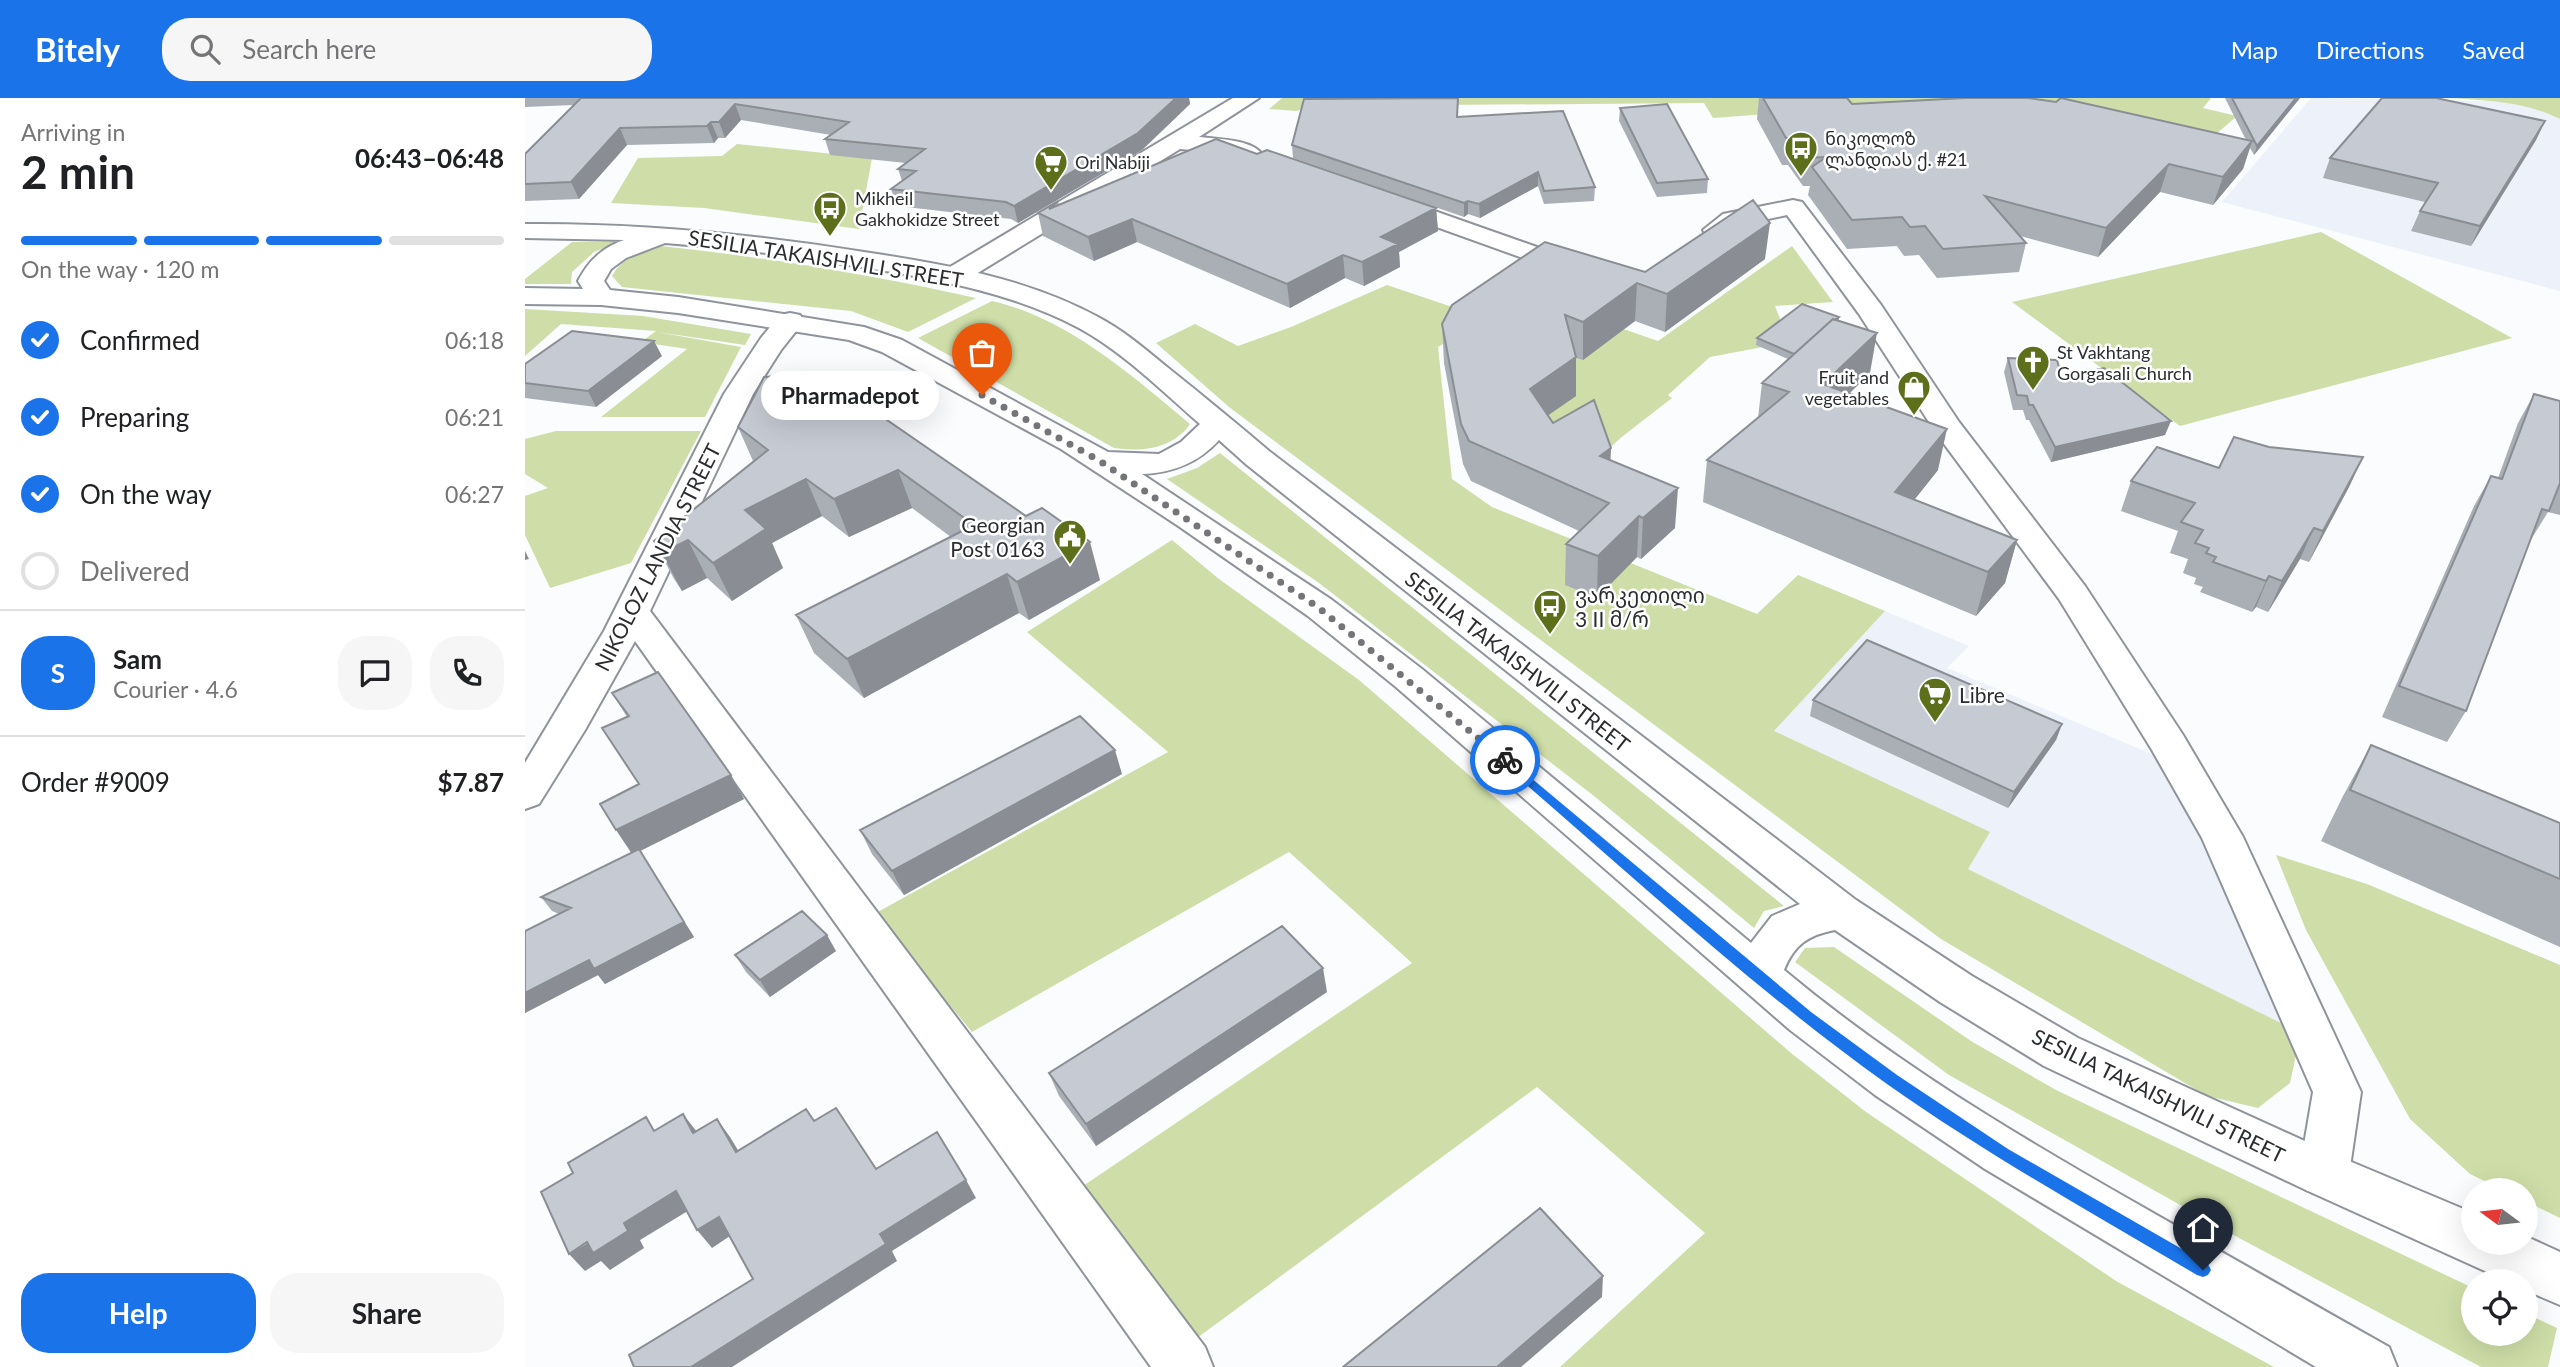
<!DOCTYPE html>
<html lang="en">
<head>
<meta charset="utf-8">
<style>
  :root { --surface:#fff; --page:#f6f6f6; --text:#202124; --muted:#757577; --line:#e0e0e0; --accent:#1a73e8 }
  body { margin:0; font-family:Lato,"Noto Sans Georgian",sans-serif; background:var(--page); color:var(--text); height:100vh; display:flex; flex-direction:column; font-size:26px; white-space:nowrap }
  * { box-sizing:border-box; margin:0 }
  p { font-size:23px; color:var(--muted) }
  .icon { flex:none; width:38px; height:38px; fill:none; stroke:currentColor; stroke-width:2; stroke-linecap:round; stroke-linejoin:round }
  .map { position:relative; flex:1; overflow:hidden }
  .side { display:flex; flex-direction:column; background:var(--surface); width:525px }
  .side>* { flex:none }
  .needle { width:46px; rotate:285deg }
  .fabs { position:absolute; left:1936px; top:1080px; display:grid; gap:14px }
  .fabs a { display:grid; place-items:center; width:77px; height:77px; border-radius:50%; background:var(--surface); box-shadow:0 7px 28px #0002; font-size:35px }
  .pin { position:absolute; display:grid; place-items:center; width:60px; height:60px; color:#fff; margin:-72px -30px; border-radius:50% 50% 50% 0; rotate:-45deg; box-shadow:0 0 7px #0007 }
  .pin .icon { rotate:45deg }
  .courier { position:absolute; display:grid; place-items:center; width:70px; height:70px; margin:-35px; border:5px solid #1a73e8; border-radius:50%; background:#fff; color:#222; box-shadow:0 2px 9px #0007 }
  .bubble { position:absolute; height:49px; border-radius:24px; background:var(--surface); box-shadow:0 7px 28px #0002; font-size:23px; font-weight:700; line-height:49px; text-align:center }
  .head em { font-style:normal; font-weight:700 }
  .head div { display:flex; flex-direction:column-reverse }
  .head { display:flex; align-items:center; justify-content:space-between; height:119px; padding:0 21px }
  h1 { font-size:46px; font-weight:700; line-height:52px }
  .bar { display:grid; grid-template-columns:repeat(4,1fr); gap:10px 7px; align-content:center; height:84px; padding:0 21px }
  .bar i { height:9px; border-radius:5px; background:var(--line) }
  .bar .on { background:var(--accent) }
  .bar p { grid-column:span 4 }
  .line { display:flex; align-items:center; gap:18px; padding:0 21px; border-top:2px solid var(--line) }
  .line div { flex:1 }
  .round { display:grid; place-items:center; flex:none; width:74px; height:74px; border-radius:28px; background:var(--page) }
  ol { padding:0 21px; list-style:none }
  li { display:flex; align-items:center; gap:21px; height:77px }
  li p { margin-inline-start:auto }
  li .icon { padding:7px; border-radius:50%; background:var(--accent); color:#fff; stroke-width:4 }
  li:last-child { color:var(--muted) }
  li i { width:38px; height:38px; border:4px solid var(--line); border-radius:50% }
  .primary-button { display:flex; gap:14px; margin-top:auto; padding:14px 21px }
  .primary-button a { flex:1; height:80px; border-radius:28px; background:var(--accent); color:#fff; font-size:28px; font-weight:700; line-height:80px; text-align:center }
  .primary-button a+a { background:var(--page); color:var(--text) }
  header { display:flex; align-items:center; gap:42px; box-sizing:border-box; height:98px; padding:0 35px; background:var(--accent); color:#fff }
  header strong { font-size:33px }
  nav { display:flex; gap:38px; margin-inline-start:auto; font-size:24px }
  .search { width:490px; height:63px; background:var(--page); display:flex; align-items:center; gap:18px; box-sizing:border-box; padding:0 24px; border-radius:28px; color:var(--muted); font-size:26px }
  main { display:flex; flex:1; min-height:0 }
  .map>svg:first-child { display:block }
</style>
</head>
<body>
<header>
<strong>Bitely</strong>
<div class="search"><svg class="icon" aria-label="search" viewBox="0 0 24 24"><circle cx="10" cy="10" r="6"/><path d="M15 15l6 6"/></svg>Search here</div>
<nav><a>Map</a><a>Directions</a><a>Saved</a></nav>
</header>
<main>
<section class="side">
<div class="head"><div><h1>2 min</h1><p>Arriving in</p></div><em>06:43–06:48</em></div>
<div class="bar"><i class="on"></i><i class="on"></i><i class="on"></i><i></i><p>On the way · 120 m</p></div>
<ol>
<li><svg class="icon" aria-label="check" viewBox="0 0 24 24"><path d="M5 12l5 5 9-10"/></svg>Confirmed<p>06:18</p></li>
<li><svg class="icon" aria-label="check" viewBox="0 0 24 24"><path d="M5 12l5 5 9-10"/></svg>Preparing<p>06:21</p></li>
<li><svg class="icon" aria-label="check" viewBox="0 0 24 24"><path d="M5 12l5 5 9-10"/></svg>On the way<p>06:27</p></li>
<li><i></i>Delivered</li>
</ol>
<div class="line" style="height:126px"><b class="round" style="background:var(--accent);color:#fff">S</b><div><b>Sam</b><p>Courier · 4.6</p></div><a class="round"><svg class="icon" aria-label="chat" viewBox="0 0 24 24"><path d="M4 5h16v11H9l-5 4z"/></svg></a><a class="round"><svg class="icon" aria-label="phone" viewBox="0 0 24 24"><path d="M5 4h4l2 5-3 2q2 4 5 5l2-3 5 2v4C11 20 4 13 5 4z"/></svg></a></div>
<div class="line" style="height:91px"><div>Order #9009</div><b>$7.87</b></div>
<div class="primary-button"><a>Help</a><a>Share</a></div>
</section>
<div class="map">
<svg width="2035" height="1269" viewBox="0 0 2035 1269">
  <rect width="100%" height="100%" fill="#fbfcfd"/>
  <path fill="#ecf1fa" d="M1786 0 1969 3 2014 10 2035 21V193L1697 104Z
    M1360 513 1444 548 1422 570 1641 662 1778 925 1756 926 1443 771 1464 735 1249 633Z"/>
  <path fill="#cfdea8" d="M757 0H1686L1678 10 1712 18 1675 50 1324 10 1188 20 1179 5 789 8 771 13 744 11Z
    M1919 0H2035V21C1999 3 1959 2 1919 0Z
    M212 46 347 60 334 131 179 110 86 105 113 60 197 58Z
    M1796 134 1987 240 1655 328 1487 204Z
    M47 144H93L69 154 47 174 46 186H0V181Z
    M136 148C242 159 346 177 451 200L383 234 326 213 97 189 87 178C98 158 116 154 136 148Z
    M1267 148 1308 204 1250 208 1264 244 1185 259 1143 297 1147 300 1098 338 1061 371 1025 353 997 263 1061 218 1133 243Z
    M862 187 960 220 913 249 927 381 967 409 1232 516 1273 477 1360 513 1249 633 1465 734 1443 771 1756 925H1778L1765 985 1733 1010 1682 998 1416 841 704 309 631 245 670 226 713 248 766 229Z
    M467 203C542 220 606 277 665 326 648 351 617 354 589 350L393 240Z
    M0 211 118 218 226 236 220 247 132 234 216 249 180 319H76L162 251 116 244 131 233 36 226 0 258Z
    M31 333H176L106 465 25 490 0 437V398L23 390 0 376V341Z
    M695 355 1259 808 1239 813 1229 830 1069 698 794 485 642 381 672 370Z
    M647 442 694 481 834 582 1266 955 1341 1014 1591 1183 1749 1269H1035L1180 1135 1012 989 672 1240 558 1088 887 865 764 754 447 934 349 816 643 654 502 534Z
    M1751 757 1842 786 2035 867V1120L2000 1103V1092H1978L1945 1076 1885 1021 1781 832Z
    M1309 849 1446 943 1531 992 1948 1190V1236H2000V1215L2032 1230 2023 1269H1956L1714 1140 1424 977 1270 864 1280 850Z"/>
  <g fill="none" stroke-linecap="round" stroke-linejoin="round">
    <defs>
      <path id="minor" d="M708 0H734L674 39C692 41 727 41 738 57L735 62 727 64 701 55 655 51 438 184 429 186 420 184 416 178 420 172Z
        M864 97 1063 167 1067 172 1063 177 1054 180 1045 177 856 109 852 104 856 99Z
        M1268 102 1277 104 1356 207 1434 324 1560 488 1658 637 1718 739 1836 994 1824 1076 1817 1092 1799 1099 1781 1092 1774 1076 1788 994 1677 740 1627 652 1534 501 1411 335 1334 216 1262 117 1215 127 1190 139 1181 137 1178 132 1198 116Z
        M265 215 275 217 279 223 256 252 228 296 125 513 680 1249 688 1269H626L110 543 60 632 14 706 0 711V665L79 533 199 296 236 240 255 217Z"/>
      <path id="major" d="M0 126C114 125 226 136 339 154 419 166 501 180 573 219 598 232 620 251 642 269 677 297 710 324 744 353L1331 802 1447 878 1553 940 1817 1060 1948 1115V1144H2000V1138L2035 1154V1207L2000 1192V1183H1982L1781 1092 1519 968 1415 904 1310 832C1283 837 1269 847 1259 872 1369 964 1491 1037 1616 1108 1698 1155 1781 1202 1864 1249L1872 1269H1791L1460 1071 1350 997 1265 932 871 589 783 518 652 427 536 351 357 254 324 242 153 215 76 207 0 206V190L58 191 53 183C64 162 77 150 99 142L0 140ZM140 145C206 150 271 158 336 169 411 181 486 194 554 230 598 254 637 293 675 326L656 344 634 356 583 354 377 242 339 229 153 199 85 192 79 183 86 171 101 160ZM694 342 722 367 1275 806 1247 818 1226 845 897 571 807 502 617 376C648 375 673 365 694 342Z"/>
    </defs>
    <use href="#minor" stroke="#8f939b" stroke-width="4"/>
    <use href="#major" stroke="#8f939b" stroke-width="4"/>
    <use href="#minor" fill="#fff" fill-rule="evenodd"/>
    <use href="#major" fill="#fff" fill-rule="evenodd"/>
  </g>
  <path fill="#aaaeb5" d="M0 0H664L665 6 617 52 493 125 486 121 372 108 366 91 377 83 373 71 381 65 305 57 300 41 306 37 216 22 200 40H193L189 45 102 47 54 101 0 103V56L48 7 0 9Z
    M1234 0H1322L1327 6 1721 42 1700 0H1775L1729 57 1725 50 1718 71 1688 107 1635 94 1573 159 1495 138 1501 145 1494 174 1412 180 1394 157 1379 158 1372 148 1322 151 1283 97 1285 88H1278L1263 67H1257L1232 21Z
    M1095 10 1183 81 1182 95 1132 99 1094 23Z
    M933 19 1070 89 1069 103 1019 106 1013 88 955 120 943 116 939 119 768 60 767 47Z
    M2020 23 2011 42 1946 148 1886 133 1895 113 1900 104 1798 80 1805 60Z
    M732 56 911 110 913 133 874 154 875 169 839 188 820 180 765 210 612 144 569 163 518 138 513 115 533 103 534 107Z
    M1240 161 1140 234 1110 223 1058 262 1051 260V298L1023 317 1028 325 1086 350 1085 362 1150 430 1116 461 1112 459 1072 500 1040 487 1041 446 1054 433 946 383 938 366 919 265 917 226 1120 174Z
    M1314 219V223L1345 275 1324 296 1413 372 1389 402 1492 442 1480 485 1451 518 1178 404 1182 362 1233 320 1237 285 1263 261 1231 247 1232 240Z
    M137 258 71 309 0 300V266Z
    M1483 260 1537 280 1640 337 1526 364 1504 322H1501L1498 312H1488L1479 274Z
    M239 279 575 482 504 522 494 515 339 600 289 555 271 517 426 439 387 410 324 439 297 418 247 445 258 470 207 503 182 480 157 493 149 481 129 443 228 363 213 329Z
    M2009 296 2035 303V417L2023 414 2005 443 1941 613 1922 644 1857 619 1949 408 1966 378 1973 380 1993 325Z
    M1744 349 1838 359 1824 389 1784 464 1775 461 1743 514 1731 509 1727 514 1675 494 1678 489 1669 486 1671 480 1658 475 1663 461 1645 455 1653 433 1596 413 1606 383 1694 370Z
    M87 595 206 677 219 701 115 753 169 839 80 886 73 877 0 915V833L34 816 27 813 16 799 106 755 114 687 77 630 102 619Z
    M1288 602 1537 626 1531 642 1483 710 1285 618Z
    M1846 647 2035 725V849L1796 743 1818 698Z
    M597 676 379 797 347 756 335 732Z
    M311 853 245 899 221 874 210 857Z
    M802 894 571 1048 534 998 524 975Z"/>
  <path fill="#8b8d94" d="M651 0H664L665 6 617 52 493 125 489 108Z
    M1771 0H1775L1729 57 1732 48Z
    M210 6 216 22 200 40 194 24Z
    M2020 23 2011 42 1946 148 1955 128Z
    M186 24 193 40 189 45 182 28Z
    M95 30 102 47 54 101 46 84Z
    M1727 43 1718 71 1688 107 1698 79Z
    M1644 66 1635 94 1573 159 1581 130Z
    M1013 74V88L955 120 954 106Z
    M943 103V116L939 119V105Z
    M911 110 913 133 874 154 875 169 839 188 837 164 856 139Z
    M607 121 612 144 569 163 563 139Z
    M1245 125 1240 161 1140 234 1142 196Z
    M818 157 820 180 765 210 762 186Z
    M1112 185 1110 223 1058 262V224Z
    M1352 235 1345 275 1292 327 1298 286Z
    M129 243 137 258 71 309 63 293Z
    M1051 259V298L1005 330V291Z
    M1646 323 1640 337 1526 364 1530 349Z
    M1422 331 1413 372 1363 435 1370 394Z
    M1086 350 1084 390 1075 358Z
    M1838 359 1824 389 1784 464 1798 433Z
    M373 372 387 410 324 439 309 401Z
    M281 381 297 418 247 445 258 470 207 503 188 465 220 412Z
    M1153 390 1150 430 1116 461 1118 420Z
    M1114 418 1112 459 1072 500 1073 458Z
    M1789 430 1775 461 1743 514 1757 483Z
    M163 442 182 480 157 493 137 455Z
    M1492 442 1480 485 1451 518 1463 474Z
    M565 444 575 482 504 522 492 484Z
    M0 453 4 461 0 462Z
    M482 476 494 515 339 600 322 561Z
    M1744 478 1731 509 1727 514 1741 483Z
    M1537 626 1531 642 1483 710 1489 694Z
    M590 652 597 676 379 797 367 773Z
    M206 677 219 701 115 753 169 839 80 886 73 877 0 915V895L107 756 91 732Z
    M302 837 311 853 245 899 235 882Z
    M798 870 802 894 571 1048 561 1026Z
    M158 1016 172 1034 168 1035Z
    M192 1021 205 1039 225 1072 211 1054Z
    M441 1082 451 1100 367 1153 372 1163 207 1269H166L355 1136Z
    M151 1093 166 1111 115 1142 119 1150 85 1172 76 1163 60 1173 44 1156Z
    M194 1119 208 1136 187 1150 172 1132Z
    M1078 1178 1077 1199 996 1269H972Z"/>
  <path fill="#c6cad3" stroke="#8b8d94" stroke-width="2" d="M56 0H651L613 35 489 108 481 104 366 91 391 73 373 71 400 51 300 41 324 24 210 6 194 24H186L182 28 95 30 46 84 0 86V56Z
    M933 0 932 19 1038 13 1070 89 1019 93 1013 74 954 106 943 103 939 105 767 47 779 1Z
    M1238 0H1322L1327 6 1440 0H1503L1531 4 1536 0 1727 43 1698 79 1644 66 1581 130 1460 98 1501 145 1418 151 1400 128 1385 129 1377 119 1327 122 1287 69 1301 59 1281 60 1266 40H1261Z
    M1707 0H1771L1732 48Z
    M1857 0H1911L2020 23 1955 128 1895 113 1913 85 1805 60Z
    M1142 6 1183 81 1132 85 1095 10Z
    M691 41 732 56 742 52 911 110 856 139 873 146 837 164 818 157 762 186 607 121 563 139 513 115 533 103 524 111Z
    M1228 102 1245 125 1142 196 1112 185 1058 224 1040 217 1051 259 1005 291 1028 325 1069 302 1086 350 1075 358 1153 390 1118 420 1114 418 1073 458 1041 446 1084 405 944 343 936 326 917 226 927 207 1020 144 1120 174Z
    M1277 206 1314 219 1310 222 1308 221 1269 256 1232 240Z
    M1308 221 1352 235 1298 286 1422 331 1370 394 1492 442 1463 474 1182 362 1264 294 1237 285Z
    M47 233 129 243 63 293 0 285V266Z
    M1483 260 1532 262 1537 280 1579 270 1646 323 1530 349 1508 307H1504L1502 298 1492 297Z
    M294 275 501 418 517 410 565 444 492 484 482 476 322 561 271 517 449 427 373 372 309 401 281 381 220 412 241 431 188 465 163 442 137 455 129 443 243 352 213 329 239 279Z
    M2009 296 2035 303V385L2024 413 2017 411 1941 613 1874 588 1966 378 1977 381Z
    M1709 339 1744 349 1838 359 1798 433 1789 430 1757 483 1744 478 1741 483 1688 464 1691 459 1681 455 1684 450 1670 445 1678 432 1656 424 1670 405 1606 383 1632 349 1694 370Z
    M1342 542 1537 626 1489 694 1288 602Z
    M133 574 206 677 91 732 75 706 114 686 77 630 104 618 87 595Z
    M555 618 590 652 367 773 335 732Z
    M1846 647 2035 725V781L1825 692Z
    M114 751 159 824 69 871 64 862 0 895V833L46 810 16 799Z
    M277 813 302 837 235 882 210 857Z
    M757 828 798 870 561 1026 524 975Z
    M311 1010 351 1071 412 1034 441 1082 355 1136 361 1146 166 1269H109L104 1257 228 1181 194 1119 172 1132 151 1093 99 1125 103 1133 68 1155 62 1144 44 1156 16 1094 48 1075 43 1065 121 1019 129 1033 158 1016 168 1035 192 1021 211 1054 281 1011 289 1023Z
    M1015 1110 1078 1178 972 1269H818Z"/>
  <path fill="#1a73e8" d="M980 658 1286 914 1372 977 1483 1051 1683 1166 1686 1172 1683 1177 1678 1179 1672 1177C1567 1115 1461 1056 1362 986 1226 889 1102 773 976 665V659Z"/>
  <g fill="none" stroke-linecap="round" stroke-linejoin="round">
    <path stroke="#747578" stroke-width="7" stroke-dasharray="0 12.6" d="M457 297 575 363 794 510 980 662"/>
  </g>
  <defs>
    <symbol id="bus-pin" viewBox="-11 -11 22 30"><path d="M0 17L-7.5 6A9.5 9.5 0 1 1 7.5 6Z" fill="#5e6f1c" stroke="#fff"/><path d="M-5-6H5V4H4V6H2V4H-2V6H-4V4H-5ZM-3.5-4V0h7V-4ZM-3.5 1.2v1.5H-2V1.2ZM2 1.2v1.5H3.5V1.2Z" fill="#fff"/></symbol>
    <symbol id="supermarket-pin" viewBox="-11 -11 22 30"><path d="M0 17L-7.5 6A9.5 9.5 0 1 1 7.5 6Z" fill="#5e6f1c" stroke="#fff"/><path d="M-6-5.5h2.5l.6 2H6L4.5 2H-2.5L-4.4-4H-6ZM-1.5 3.2a1.3 1.3 0 1 0 .1 0ZM3 3.2a1.3 1.3 0 1 0 .1 0Z" fill="#fff"/></symbol>
    <symbol id="church-pin" viewBox="-11 -11 22 30"><path d="M0 17L-7.5 6A9.5 9.5 0 1 1 7.5 6Z" fill="#5e6f1c" stroke="#fff"/><path d="M-1.2-6h2.4v3.5h3.3v2.4h-3.3V6h-2.4V-.1h-3.3v-2.4h3.3Z" fill="#fff"/></symbol>
    <symbol id="shop-pin" viewBox="-11 -11 22 30"><path d="M0 17L-7.5 6A9.5 9.5 0 1 1 7.5 6Z" fill="#5e6f1c" stroke="#fff"/><path d="M-5-2.5h2.3a2.7 3.5 0 0 1 5.4 0H5L5.5 6h-11ZM-1.5-2.5h3a1.5 2.3 0 0 0-3 0Z" fill="#fff"/></symbol>
    <symbol id="civic-pin" viewBox="-11 -11 22 30"><path d="M0 17L-7.5 6A9.5 9.5 0 1 1 7.5 6Z" fill="#5e6f1c" stroke="#fff"/><path d="M-.6-6.5H3V-4.5H.6V-3L4-1V1h2V6H-6V1h2V-1L-.6-3ZM-1.2 2.5V6h2.4V2.5Z" fill="#fff"/></symbol>
  </defs>
  <g fill-rule="evenodd">
    <use href="#bus-pin" x="1257" y="31" width="38" height="52"/>
    <use href="#supermarket-pin" x="507" y="45" width="38" height="52"/>
    <use href="#bus-pin" x="286" y="91" width="38" height="52"/>
    <use href="#church-pin" x="1489" y="245" width="38" height="52"/>
    <use href="#shop-pin" x="1370" y="270" width="38" height="52"/>
    <use href="#civic-pin" x="526" y="419" width="38" height="52"/>
    <use href="#bus-pin" x="1006" y="489" width="38" height="52"/>
    <use href="#supermarket-pin" x="1391" y="577" width="38" height="52"/>
  </g>
  <g text-anchor="middle" dominant-baseline="central" stroke-width="5" stroke-linejoin="round" paint-order="stroke">
    <g font-size="18" fill="#2b2d31" stroke="#fff" text-anchor="start">
      <text x="1300" y="40">ნიკოლოზ<tspan x="1300" dy="21">ლანდიას ქ. #21</tspan></text>
      <text x="550" y="64">Ori Nabiji</text>
      <text x="330" y="100">Mikheil<tspan x="330" dy="21">Gakhokidze Street</tspan></text>
      <text x="1532" y="254">St Vakhtang<tspan x="1532" dy="21">Gorgasali Church</tspan></text>
      <text x="1364" y="279" text-anchor="end">Fruit and<tspan x="1364" dy="21">vegetables</tspan></text>
    </g>
    <g font-size="21" fill="#2b2d31" stroke="#fff">
      <text transform="translate(301 160) rotate(9)">SESILIA TAKAISHVILI STREET</text>
      <text transform="translate(132 459) rotate(-63)">NIKOLOZ LANDIA STREET</text>
      <text transform="translate(993 563) rotate(38)">SESILIA TAKAISHVILI STREET</text>
      <text transform="translate(1634 997) rotate(26)">SESILIA TAKAISHVILI STREET</text>
    </g>
    <g font-size="21" fill="#2b2d31" stroke="#fff" text-anchor="start">
      <text x="520" y="426" text-anchor="end">Georgian<tspan x="520" dy="24">Post 0163</tspan></text>
      <text x="1050" y="496">ვარკეთილი<tspan x="1050" dy="24">3 II მ/რ</tspan></text>
      <text x="1434" y="596">Libre</text>
    </g>
  </g>
</svg>
<div class="fabs">
<a><svg class="needle" viewBox="-14 -14 28 28"><path d="M0-13l5 13h-10z" fill="#e53935"/><path d="M0 13l5-13h-10z" fill="#757577"/></svg></a>
<a><svg class="icon" aria-label="locate" viewBox="0 0 24 24"><circle cx="12" cy="12" r="6"/><path d="M12 2v4M12 18v4M2 12h4M18 12h4"/></svg></a>
</div>
<div class="pin" style="left:457px;top:297px;background:#ea580c"><svg class="icon" aria-label="bag" viewBox="0 0 24 24"><path d="M5 8h14l-1 12H6zM9 8a3 3 0 0 1 6 0"/></svg></div>
<div class="pin" style="left:1678px;top:1172px;background:#1f2937"><svg class="icon" aria-label="home" viewBox="0 0 24 24"><path d="M3 11l9-7 9 7M6 9v11h12V9"/></svg></div>
<div class="courier" style="left:980px;top:662px"><svg class="icon" aria-label="bike" viewBox="0 0 24 24"><circle cx="6" cy="16" r="4"/><circle cx="18" cy="16" r="4"/><path d="M6 16l4-8h5l3 8M10 8l3 8H6M13 5h3"/></svg></div>
<div class="bubble" style="left:236px;top:273px;width:178px">Pharmadepot</div>
</div>
</main>
</body>
</html>
